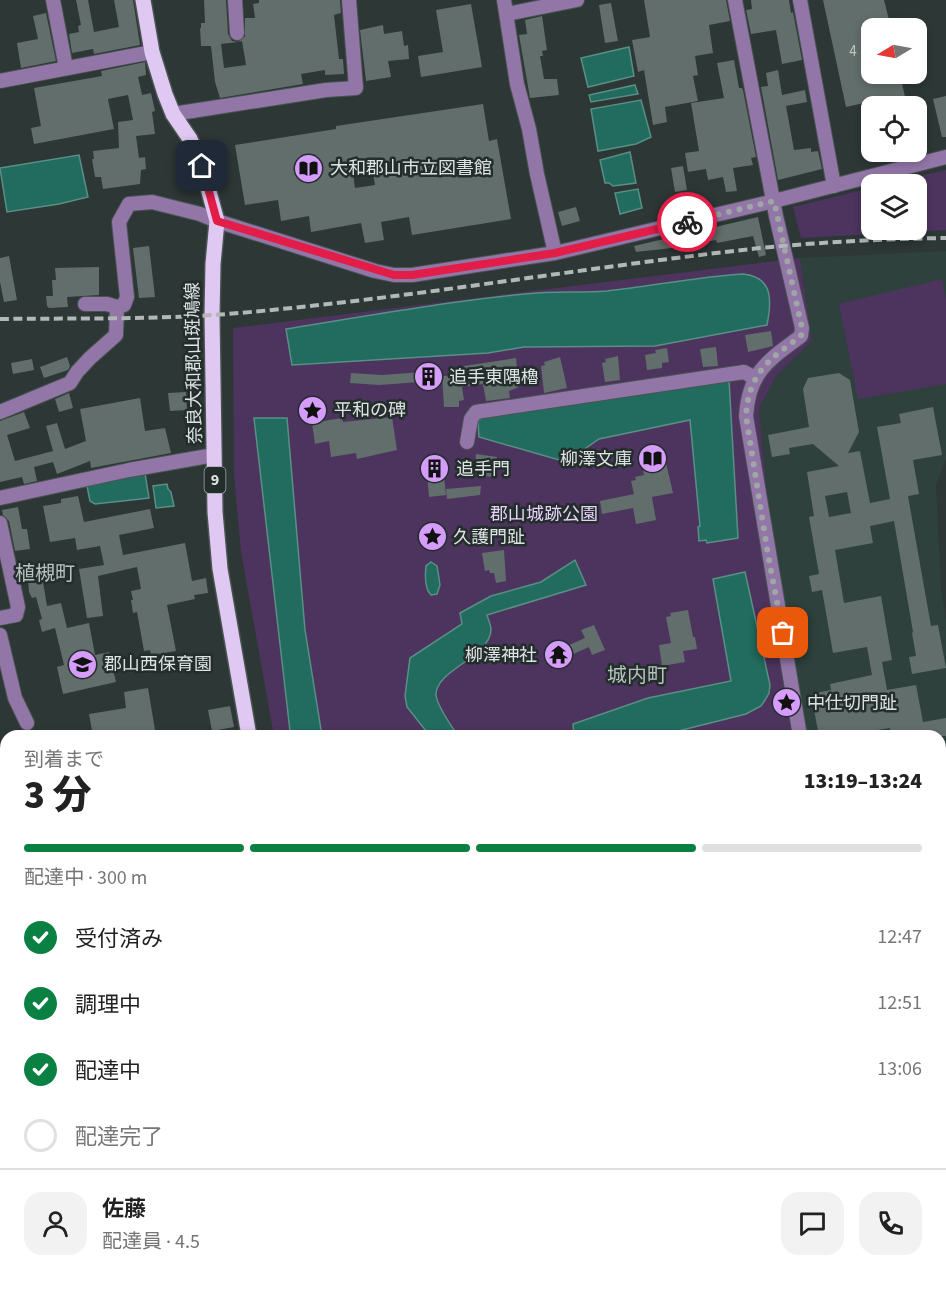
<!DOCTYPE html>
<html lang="ja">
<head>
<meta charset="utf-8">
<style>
  :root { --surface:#fff; --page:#f2f2f2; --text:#222; --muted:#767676; --line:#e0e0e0; --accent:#0b8043 }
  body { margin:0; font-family:"Source Sans 3","Noto Sans JP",sans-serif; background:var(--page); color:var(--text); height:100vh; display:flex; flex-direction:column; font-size:22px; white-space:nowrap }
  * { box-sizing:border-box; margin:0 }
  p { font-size:20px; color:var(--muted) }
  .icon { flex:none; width:33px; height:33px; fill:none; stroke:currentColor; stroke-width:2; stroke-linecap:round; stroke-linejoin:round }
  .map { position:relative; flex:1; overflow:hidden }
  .sheet { position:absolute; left:0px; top:730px; width:946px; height:560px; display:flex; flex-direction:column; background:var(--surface); border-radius:18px 18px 0 0; box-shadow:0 3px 9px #0003 }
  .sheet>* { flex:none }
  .needle { width:39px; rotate:260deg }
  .tools { position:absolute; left:861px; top:18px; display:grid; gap:12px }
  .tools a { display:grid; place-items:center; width:66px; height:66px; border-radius:12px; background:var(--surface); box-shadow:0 3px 9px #0003; font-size:30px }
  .pin { position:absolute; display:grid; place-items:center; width:51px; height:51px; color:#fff; margin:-26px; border-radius:12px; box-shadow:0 3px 9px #0006 }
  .courier { position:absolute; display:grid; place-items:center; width:60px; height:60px; margin:-30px; border:4px solid #e11d48; border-radius:50%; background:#fff; color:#222; box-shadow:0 2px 8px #0007 }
  .overview em { font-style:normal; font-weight:800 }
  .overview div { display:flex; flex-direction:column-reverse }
  .overview { display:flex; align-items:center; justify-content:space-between; height:102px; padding:0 24px }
  h1 { font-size:39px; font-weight:800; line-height:45px }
  .bar { display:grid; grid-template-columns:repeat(4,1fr); gap:9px 6px; align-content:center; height:72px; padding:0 24px }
  .bar i { height:8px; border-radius:4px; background:var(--line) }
  .bar .active { background:var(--accent) }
  .bar p { grid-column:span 4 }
  .line { display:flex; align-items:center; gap:15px; padding:0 24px; border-top:2px solid var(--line) }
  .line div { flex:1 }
  .round { display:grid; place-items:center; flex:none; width:63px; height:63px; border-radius:18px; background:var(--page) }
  ol { padding:0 24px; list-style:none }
  li { display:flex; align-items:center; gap:18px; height:66px }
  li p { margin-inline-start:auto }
  li .icon { padding:6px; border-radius:50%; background:var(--accent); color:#fff; stroke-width:4 }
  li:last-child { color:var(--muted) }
  li i { width:33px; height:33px; border:3px solid var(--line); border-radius:50% }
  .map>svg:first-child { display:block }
</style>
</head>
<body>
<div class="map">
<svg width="946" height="1289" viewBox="0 0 946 1289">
  <rect width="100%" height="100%" fill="#2d3735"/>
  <path fill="#2e413d" d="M946 251V459L936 484 941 589 946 620V838H941L940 736H806L772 544 759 409 776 376 812 341 800 258Z"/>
  <path fill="#4d345e" d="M946 170V230L801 238 793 207 871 188 872 230H916V184H888Z
    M800 258 812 341 776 376 759 409 772 544 806 736H274L241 552 234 475 233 328Z
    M942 279 946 299V384L858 399 839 304Z
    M946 1124V1262L941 1251V1200L945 1196 941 1182 940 1125Z"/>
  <path fill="#226b5f" stroke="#5a8f86" stroke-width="1.5" d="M629 47 634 76 588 87 581 58Z
    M635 85 638 94 591 102 589 95Z
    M641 100 651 137 636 144 598 151 591 109Z
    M630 152 636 183 613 186 609 183H605L600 160Z
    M79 155 88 197 59 204 7 212 0 168Z
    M638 189 642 208 620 214 615 193Z
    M743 274C773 277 772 300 767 325L655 346 524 347 488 353 292 365 286 329C365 316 445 302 525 294 553 291 579 293 607 291 652 286 697 277 743 274Z
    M729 380 738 538 707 543 706 540 699 541 698 527 700 526 690 420 599 439 566 462 479 437 478 422 485 414Z
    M254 418H287L305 630 322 736H291L290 731Z
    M145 473 149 498 95 504 90 501 87 486Z
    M167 484 168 489 171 492 174 506 156 508 153 486Z
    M575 560 586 585 487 615C488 619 491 625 491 629 491 657 435 670 436 695 437 706 452 727 458 736H430L407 707 405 696 410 658 462 624 460 613 491 596 541 582Z
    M431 562 437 566 440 585 437 594 431 595C424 588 425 575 426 566Z
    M745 572 770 685 769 693 765 700 761 706 746 714 658 736H574L573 724 648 698 731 681 713 579Z
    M946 874V954L941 958V876Z"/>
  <path fill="#626e6b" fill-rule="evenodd" d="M76 0H88L94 32 119 27 114 0H133L140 45 94 54 93 49 72 53 69 34 79 32 78 26 81 25Z
    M204 0H226L228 34 232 41 238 42 221 44 224 68 246 65 242 41 238 42 245 36V18H255L253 4 259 3V0H340L341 13 334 15 339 59H343L344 74 325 75V70L301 74 303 84 220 98 215 82 211 46H201L200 28H201V23H205Z
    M644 0H726L730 21 709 25 713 53 695 56 698 75 693 76 698 101 665 107 667 122 653 125 644 70 638 72 632 40 650 37Z
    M751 0H789L791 13 793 12 802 60 782 64 776 30 751 34 746 10 752 9Z
    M823 0H884L891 28H872V74H900L907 106H865L864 103 846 107Z
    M611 3 618 41 605 43 599 5Z
    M471 4 482 67 421 77 418 56 443 52 436 10Z
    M46 13 56 61 21 68 17 43 38 39 33 16Z
    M542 16 547 50 542 51 543 56H540L544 79H557L559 95 530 98 519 35 527 34 525 20Z
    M383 25 384 34 402 31 404 46 408 45 409 59 388 61 391 77 366 81 360 30Z
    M734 60 739 88H742L743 90 756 157 751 158 753 165 733 168 737 191 726 192 723 177 708 180 706 169 688 172 685 153 699 151 691 103 724 98 717 63Z
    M145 62 146 75 138 77 142 95 151 93 155 111 152 112 155 134 136 136 139 158 145 157 146 169 141 170 140 184 103 189 101 177H95L92 159H94L93 151 119 148 118 122 133 120 128 95 108 99 114 129 34 144 31 128 41 126 34 88 102 76 101 71Z
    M778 70 782 95 805 90 807 102 786 106 794 150 811 148V152L818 151 822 169 778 180 761 87 768 86 766 73Z
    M946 96V137H942L933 99Z
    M483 104 489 141 497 139 511 219 412 235 409 217 381 222 384 240 365 243 361 223 311 232 309 216 281 221 278 200 245 205 235 145 336 129V126ZM371 162 375 185 355 188 352 166Z
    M683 166 687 190 675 192 671 168Z
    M576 207 580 221 562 226 558 212Z
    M758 217 766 255 759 257 753 236 717 243 716 240 681 247 636 252 634 246Z
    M149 246 155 297 139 298 133 248Z
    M9 256 17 300 4 302 0 282V258Z
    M99 267V295L67 297 68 307 49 308 47 306 46 296H53L52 280H56L55 268Z
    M771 331 773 346 748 352 745 335Z
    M716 347 718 366 703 367 700 349Z
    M667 348 669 362 662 363V368L647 370 645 355 656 353 655 350Z
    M618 356 620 380 605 382 602 363 606 362 605 359Z
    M67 357 70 366 68 370 44 378 40 367Z
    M560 357 567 388 544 393 541 366 545 365 544 362Z
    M516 358 519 387 509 391 510 398 486 401 483 384 462 387 464 400 459 401V407H444L442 376 466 375 464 366Z
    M32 359 34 370 13 374 11 363Z
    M437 371 438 383 420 385V382L379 385 350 383 351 373 382 375Z
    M839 373 850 380 859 432 848 453 860 451 870 503 890 499 877 427 901 423 899 414 933 407 942 455 913 460 919 494 908 496 931 626 938 625 946 668 912 674 909 657 916 656 912 633 913 632 894 521 870 526 873 543 835 550 844 603 881 596 892 660 882 662 887 690 916 685 923 722 946 718V736H891L890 728 872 731 873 736H819L811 694 831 690 830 684 872 675 867 647 833 653 822 590 812 592 809 576 819 574 809 517 814 516 807 472 839 466 813 444 789 448 790 454 772 457 768 435 809 427 803 389 808 378ZM847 492 851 513 829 517 825 496Z
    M186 392 187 410 170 411 168 393Z
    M69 393 73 408 59 412 55 399Z
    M140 398 145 431 165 428 171 453 91 468 90 461 57 474 53 462 34 467 37 481 24 484 22 477 0 482V421L24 412 30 428 7 435 15 461 53 451 46 426 57 423 65 449 86 441 80 409Z
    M392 417 397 450 357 459 356 453 331 457 329 441 315 444 312 423 342 418 343 422Z
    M663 450 673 493 652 497 656 520 636 524 633 508 602 514 600 501 634 494 631 481 636 480 635 477 644 475 640 455Z
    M476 454 497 457 494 477 474 475Z
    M442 458 446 495 429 497 426 460Z
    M481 486 480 495 447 499 446 489Z
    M78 496 84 522 150 509 154 528 119 535 123 555 185 543 192 581 206 578 208 593 194 595 195 599 167 605 176 651 151 655 150 650 144 651 137 612 133 613 131 600H133L131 591 141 589 137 567 98 576 103 616 87 618 79 569 104 565 100 546 77 550 75 538 50 542 43 506 61 503V499Z
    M18 507 22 529H27L30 549 15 551 9 521 3 515 2 510Z
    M504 550 506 581 496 583 494 573H490L489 570 485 571 482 553Z
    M42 576 47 606 61 603 67 628 89 623 95 655 109 652 116 682 63 694 57 667 64 665 55 628 42 632 39 620 42 619 36 597 32 598 29 592 28 579Z
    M688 610 693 637H695L697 649 683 651 685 662 662 666 659 645 671 643 666 617 671 616 670 613Z
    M594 625 605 650 592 655 589 647 553 663 549 654 585 638 581 630Z
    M148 688 156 736H93L89 714 126 708 124 692Z
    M230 706 234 727 212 731 208 710Z"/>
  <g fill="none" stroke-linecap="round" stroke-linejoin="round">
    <defs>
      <path id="minor" d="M53 0 66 68
        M235 0 237 33
        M504 0 517 84 529 129 537 174 555 253
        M735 0 776 216 802 328 801 336C769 360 749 371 746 416L800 736
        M800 0 834 186
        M507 14 577 0
        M0 81 152 52
        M173 114 326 90 356 88 349 0
        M85 304H107L117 307
        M0 412 70 383 77 372 90 358 116 335 117 307 124 305 127 297 119 222 129 204 152 202 200 214 217 221 375 271 394 275H412L555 253 774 201 946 157
        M467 442 471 419 476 412 744 372 755 378
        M0 498 129 470 214 455
        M0 523 18 607 16 615 0 618
        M0 635 15 698 27 723
        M940 842H946
        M940 978 946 974
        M547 1289 624 1284
        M758 1289V1284
        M830 1289 831 1284"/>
      <path id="major" d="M143 0 152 52 165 94 173 114 190 139 202 166 217 221 213 264 212 315 215 512 220 569 249 736
        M385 1284 386 1289"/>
    </defs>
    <use href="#minor" stroke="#495351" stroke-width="16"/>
    <use href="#major" stroke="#495351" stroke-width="18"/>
    <use href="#minor" stroke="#9376a8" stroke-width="14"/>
    <use href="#major" stroke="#dfc8f1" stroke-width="15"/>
    <path stroke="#b1b8b7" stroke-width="4" stroke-dasharray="9 4.5" stroke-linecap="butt" d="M0 319C79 318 160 320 239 313 413 298 586 267 760 248 822 242 884 239 946 238"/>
  </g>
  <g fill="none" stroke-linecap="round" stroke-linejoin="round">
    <path stroke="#9fa7a5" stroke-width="6" stroke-dasharray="0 10.8" d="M687 222 774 201 802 328 801 336C769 360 749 372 746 416L768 555 783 633"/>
    <path stroke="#e11d48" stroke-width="8" d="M202 166 217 221 394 275H412L555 253 687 222"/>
  </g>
  <defs>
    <symbol id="library-disc" viewBox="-11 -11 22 22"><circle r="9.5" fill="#d59cfb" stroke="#232d2b"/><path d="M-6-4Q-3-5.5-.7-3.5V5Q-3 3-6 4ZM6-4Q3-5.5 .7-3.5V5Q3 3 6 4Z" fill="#111"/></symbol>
    <symbol id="building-disc" viewBox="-11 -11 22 22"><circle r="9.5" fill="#d59cfb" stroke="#232d2b"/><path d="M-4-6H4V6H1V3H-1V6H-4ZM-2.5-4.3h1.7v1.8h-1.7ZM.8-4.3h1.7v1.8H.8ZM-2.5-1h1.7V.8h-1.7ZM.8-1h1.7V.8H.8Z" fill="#111"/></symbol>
    <symbol id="sight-disc" viewBox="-11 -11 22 22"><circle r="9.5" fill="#d59cfb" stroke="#232d2b"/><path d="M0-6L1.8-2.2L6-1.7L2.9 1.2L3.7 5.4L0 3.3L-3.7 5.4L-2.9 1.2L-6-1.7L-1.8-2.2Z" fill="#111"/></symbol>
    <symbol id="temple-disc" viewBox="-11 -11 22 22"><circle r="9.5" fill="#d59cfb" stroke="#232d2b"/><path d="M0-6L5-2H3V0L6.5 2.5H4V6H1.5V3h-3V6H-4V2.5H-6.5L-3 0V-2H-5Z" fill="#111"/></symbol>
    <symbol id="school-disc" viewBox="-11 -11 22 22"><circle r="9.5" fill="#d59cfb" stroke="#232d2b"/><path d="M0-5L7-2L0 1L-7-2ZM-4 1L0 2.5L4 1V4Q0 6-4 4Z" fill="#111"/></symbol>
  </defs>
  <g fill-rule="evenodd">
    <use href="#library-disc" x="292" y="152" width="33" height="33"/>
    <use href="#building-disc" x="412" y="360" width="33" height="33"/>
    <use href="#sight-disc" x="296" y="394" width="33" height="33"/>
    <use href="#library-disc" x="636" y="442" width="33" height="33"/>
    <use href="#building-disc" x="418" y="452" width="33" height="33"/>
    <use href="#sight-disc" x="416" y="520" width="33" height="33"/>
    <use href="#temple-disc" x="542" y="638" width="33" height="33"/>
    <use href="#school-disc" x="66" y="648" width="33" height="33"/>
    <use href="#sight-disc" x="770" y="686" width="33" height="33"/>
  </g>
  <g text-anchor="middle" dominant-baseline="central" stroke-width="5" stroke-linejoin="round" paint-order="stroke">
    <g font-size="15" fill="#bec6c4">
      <text x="853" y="51">4</text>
    </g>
    <rect fill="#232d2b" stroke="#a5acab" stroke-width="1.5" x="204.5" y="467" width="21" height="26" rx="4.5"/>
    <g font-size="16" font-weight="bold" fill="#dde3e2">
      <text x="215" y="480">9</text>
    </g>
    <g font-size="18" fill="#dde3e2" stroke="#232d2b" text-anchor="start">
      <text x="330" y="168">大和郡山市立図書館</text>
      <text x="449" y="377">追手東隅櫓</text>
      <text x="334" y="410">平和の碑</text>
      <text x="632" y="459" text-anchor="end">柳澤文庫</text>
      <text x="456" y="469">追手門</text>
      <text x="453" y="537">久護門趾</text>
      <text x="537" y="655" text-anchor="end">柳澤神社</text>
      <text x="104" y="664">郡山西保育園</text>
      <text x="807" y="703">中仕切門趾</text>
    </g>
    <g font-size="18" fill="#dde3e2" stroke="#232d2b">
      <text transform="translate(194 363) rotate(-91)">奈良大和郡山斑鳩線</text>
    </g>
    <g font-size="18" fill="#e8d0fa" stroke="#232d2b">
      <text x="544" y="514">郡山城跡公園</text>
    </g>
    <g font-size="20" fill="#b6c3bf" stroke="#232d2b">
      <text x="45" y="574">植槻町</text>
      <text x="637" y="676">城内町</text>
    </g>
  </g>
</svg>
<div class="tools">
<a><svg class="needle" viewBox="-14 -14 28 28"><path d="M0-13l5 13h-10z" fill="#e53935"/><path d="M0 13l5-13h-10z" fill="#767676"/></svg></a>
<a><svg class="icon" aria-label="locate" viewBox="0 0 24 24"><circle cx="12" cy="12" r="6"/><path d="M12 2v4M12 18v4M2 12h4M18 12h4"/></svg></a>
<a><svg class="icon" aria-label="layers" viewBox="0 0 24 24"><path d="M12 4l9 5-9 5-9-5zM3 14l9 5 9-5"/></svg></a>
</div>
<div class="pin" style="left:783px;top:633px;background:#ea580c"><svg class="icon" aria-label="bag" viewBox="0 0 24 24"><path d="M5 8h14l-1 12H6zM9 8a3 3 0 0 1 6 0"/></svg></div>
<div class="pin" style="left:202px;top:166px;background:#1f2937"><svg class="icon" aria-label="home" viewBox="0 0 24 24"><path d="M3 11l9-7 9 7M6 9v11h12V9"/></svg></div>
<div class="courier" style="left:687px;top:222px"><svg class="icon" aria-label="bike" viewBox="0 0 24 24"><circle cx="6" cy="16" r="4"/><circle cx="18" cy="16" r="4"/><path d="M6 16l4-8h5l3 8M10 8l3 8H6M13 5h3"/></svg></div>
<section class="sheet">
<div class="overview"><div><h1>3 分</h1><p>到着まで</p></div><em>13:19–13:24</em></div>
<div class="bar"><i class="active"></i><i class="active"></i><i class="active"></i><i></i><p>配達中 · 300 m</p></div>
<ol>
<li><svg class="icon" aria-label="check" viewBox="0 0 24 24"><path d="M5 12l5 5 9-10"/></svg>受付済み<p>12:47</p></li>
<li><svg class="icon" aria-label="check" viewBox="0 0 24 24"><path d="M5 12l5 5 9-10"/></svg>調理中<p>12:51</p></li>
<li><svg class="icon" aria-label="check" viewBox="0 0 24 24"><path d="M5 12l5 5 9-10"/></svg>配達中<p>13:06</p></li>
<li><i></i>配達完了</li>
</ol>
<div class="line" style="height:108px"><a class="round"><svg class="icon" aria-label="person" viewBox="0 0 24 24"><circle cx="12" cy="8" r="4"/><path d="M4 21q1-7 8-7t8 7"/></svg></a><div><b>佐藤</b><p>配達員 · 4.5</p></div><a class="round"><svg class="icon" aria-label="chat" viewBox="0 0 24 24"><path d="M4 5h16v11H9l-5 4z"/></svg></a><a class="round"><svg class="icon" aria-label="phone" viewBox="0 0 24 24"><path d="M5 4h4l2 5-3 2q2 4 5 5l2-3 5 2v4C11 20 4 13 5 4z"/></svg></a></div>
</section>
</div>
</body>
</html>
